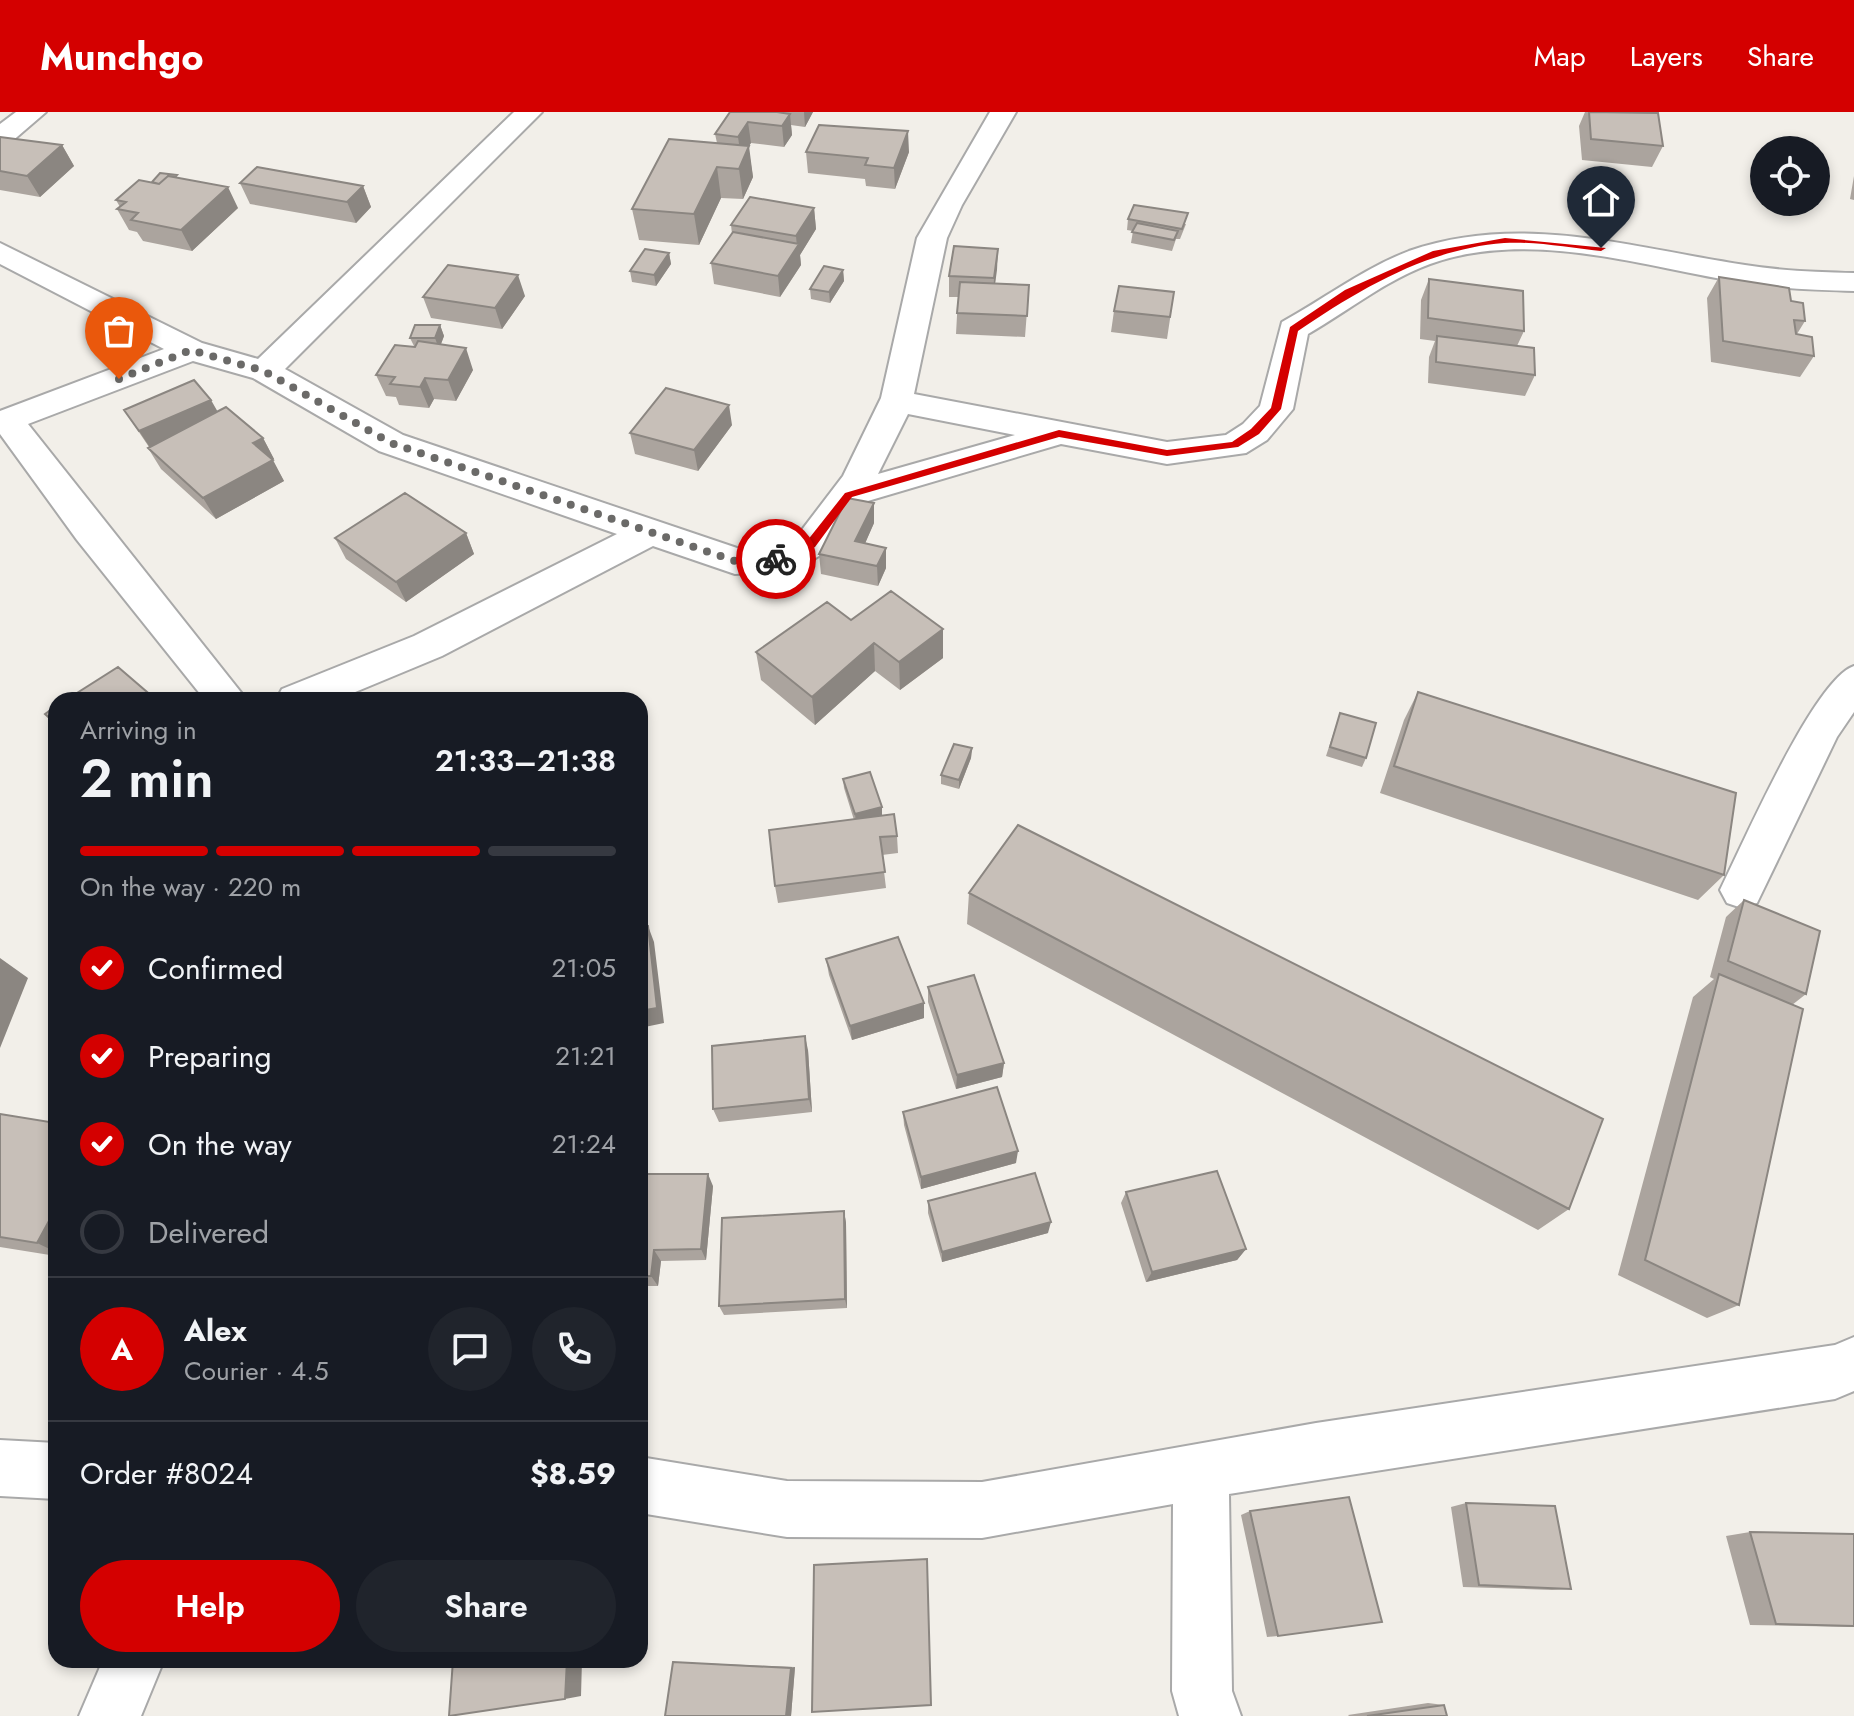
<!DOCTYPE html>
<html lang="en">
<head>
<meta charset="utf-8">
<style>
  :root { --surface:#171b24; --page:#20242c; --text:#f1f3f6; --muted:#9ea1a6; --line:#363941; --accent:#d40000 }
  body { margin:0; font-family:Jost,sans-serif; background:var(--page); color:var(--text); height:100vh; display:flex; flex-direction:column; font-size:30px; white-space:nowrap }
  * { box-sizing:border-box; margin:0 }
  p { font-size:26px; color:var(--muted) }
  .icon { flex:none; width:44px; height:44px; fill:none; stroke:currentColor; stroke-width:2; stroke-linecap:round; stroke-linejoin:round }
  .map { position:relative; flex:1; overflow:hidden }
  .drawer { position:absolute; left:48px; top:580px; width:600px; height:976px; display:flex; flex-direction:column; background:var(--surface); border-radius:24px; box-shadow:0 4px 12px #0003 }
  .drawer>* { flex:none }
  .buttons { position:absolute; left:1750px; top:24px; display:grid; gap:16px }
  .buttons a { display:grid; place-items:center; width:80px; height:80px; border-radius:50%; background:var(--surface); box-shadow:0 4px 12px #0003; font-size:40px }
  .pin { position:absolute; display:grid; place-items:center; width:68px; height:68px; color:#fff; margin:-82px -34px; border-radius:50% 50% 50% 0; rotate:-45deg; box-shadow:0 0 8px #0007 }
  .pin .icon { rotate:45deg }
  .courier { position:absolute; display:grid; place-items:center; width:80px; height:80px; margin:-40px; border:6px solid #d40000; border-radius:50%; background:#fff; color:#222; box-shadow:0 2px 10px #0007 }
  .summary em { font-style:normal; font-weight:600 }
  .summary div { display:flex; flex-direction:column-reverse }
  .summary { display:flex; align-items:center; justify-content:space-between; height:136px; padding:0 32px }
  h1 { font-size:52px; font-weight:600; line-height:60px }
  .bar { display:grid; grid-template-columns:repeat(4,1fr); gap:12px 8px; align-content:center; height:96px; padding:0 32px }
  .bar i { height:10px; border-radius:6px; background:var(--line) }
  .bar .active { background:var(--accent) }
  .bar p { grid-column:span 4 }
  .line { display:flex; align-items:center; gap:20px; padding:0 32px; border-top:2px solid var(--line) }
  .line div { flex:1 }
  .round { display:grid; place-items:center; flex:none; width:84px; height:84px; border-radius:42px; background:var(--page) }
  ol { padding:0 32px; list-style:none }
  li { display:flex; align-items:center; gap:24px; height:88px }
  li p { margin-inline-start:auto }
  li .icon { padding:8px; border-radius:50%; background:var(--accent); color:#fff; stroke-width:4 }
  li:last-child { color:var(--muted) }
  li i { width:44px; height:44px; border:4px solid var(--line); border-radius:50% }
  .button { display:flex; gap:16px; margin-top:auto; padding:16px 32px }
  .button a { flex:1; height:92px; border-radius:48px; background:var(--accent); color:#fff; font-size:32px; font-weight:600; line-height:92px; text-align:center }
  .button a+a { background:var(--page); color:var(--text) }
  header { display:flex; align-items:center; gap:48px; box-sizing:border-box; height:112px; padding:0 40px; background:var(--accent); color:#fff }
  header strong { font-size:38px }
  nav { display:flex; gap:44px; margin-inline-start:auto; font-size:28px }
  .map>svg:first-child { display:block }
</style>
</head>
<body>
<header>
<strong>Munchgo</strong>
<nav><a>Map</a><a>Layers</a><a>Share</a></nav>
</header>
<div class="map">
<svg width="1854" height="1604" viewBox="0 0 1854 1604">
  <rect width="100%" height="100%" fill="#f2efe9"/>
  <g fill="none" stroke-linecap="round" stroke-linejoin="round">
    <defs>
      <path id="minor" d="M16 0H46L10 31 0 33V12Z
        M514 0H542L285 257 403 323 737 436 775 434 798 423 843 364 881 286 917 126 990 0H1016L962 93 947 126 914 282 1167 330 1226 323 1243 312 1260 294 1282 210C1324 187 1364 156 1409 139 1521 100 1633 136 1745 153 1782 159 1817 160 1854 161V179C1817 178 1781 177 1744 171 1644 155 1530 116 1430 152 1386 168 1348 199 1308 222L1293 297 1267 328 1246 341 1167 352 1061 332 861 391 824 441 807 451 775 460 735 462 653 434 442 544 336 588H276L282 577 414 524 617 422 379 339 253 266 193 249 28 312 247 588H205L77 428 0 322V299L164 237 0 152V131L202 231 258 247ZM908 302 1015 323 878 362Z
        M1854 554V600L1837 625 1757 791 1742 796 1727 791 1720 778C1742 734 1814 567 1854 554Z
        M1854 1225V1279L1835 1287 1229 1382 1232 1579 1241 1604H1179L1172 1579 1173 1392 982 1426 787 1425 640 1401V1345L787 1369 982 1370 1316 1311 1835 1233Z
        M0 1328 56 1331V1387L0 1384Z
        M103 1548H164L141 1604H79Z"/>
    </defs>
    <use href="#minor" stroke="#a9a9a9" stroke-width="4"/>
    <use href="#minor" fill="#fff" fill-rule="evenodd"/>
  </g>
  <path fill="#aba49e" d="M730 0H813L805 15 791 13 792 23 784 35 751 31 748 34 753 65 743 87 721 86 699 133 639 128 632 97 717 31 715 22Z
    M1585 0H1652L1663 34 1652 55 1582 48 1579 14Z
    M0 25 62 33 74 54 40 85 0 78Z
    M806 40H909L895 77 866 74 865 67 808 61Z
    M1854 64V88L1850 87Z
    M179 66 238 96 192 139 143 129 137 120 129 118 117 97 120 95 116 88 152 70Z
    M240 71 363 74 371 95 356 111 250 92Z
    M814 96 816 117 800 143 801 153 780 185 714 172 711 151 732 122 731 113Z
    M1128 107 1186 112 1180 127H1176L1172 139 1131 131 1133 119 1127 118Z
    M998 137 995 171 1029 173 1025 225 956 222 958 185H949V164Z
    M669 141 671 152 656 174 632 170 630 159Z
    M843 158 844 169 830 191 811 187 810 177Z
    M1719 165 1805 209 1797 222 1814 244 1800 265 1711 250 1707 186Z
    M1429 167 1524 219 1517 234 1535 263 1525 284 1428 271 1429 245 1435 229 1420 227 1421 188Z
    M1174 180 1167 227 1111 220 1114 199Z
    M525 184 502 217 431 206 423 185Z
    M440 213 444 224 441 232 473 258 456 289 434 287 429 296 399 293 396 285 386 284 376 263 414 234 410 226Z
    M124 298 218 299 263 326 274 347 272 348 284 369 216 407 161 357 148 336 149 335Z
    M732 313 698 359 635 342 630 321Z
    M874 391V411L865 431 886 456 878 474 821 462 819 442Z
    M466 421 474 442 406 490 346 447 335 426Z
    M851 508 943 517V546L900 578 875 559 815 613 761 568 756 540Z
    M1418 580 1724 763 1698 788 1380 681 1404 608Z
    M1340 601 1366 646 1362 655 1326 644Z
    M972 636 971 646 959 677 941 672V663Z
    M843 667 882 704 897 724 898 741 882 743 886 776 778 791 775 774 854 708 844 676Z
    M969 781 1569 1097 1538 1118 967 812Z
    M1744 788 1806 882 1792 893 1739 1193 1707 1206 1618 1163 1693 885 1714 867 1710 865 1726 805Z
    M826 847 924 906 852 928 829 863Z
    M928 875 1004 951 1002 965 956 977 928 890Z
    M808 938 812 1000 719 1010 713 997Z
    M903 1000 1016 1051 921 1077 904 1013Z
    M0 1002 56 1011V1144L0 1135Z
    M640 1062 713 1074 706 1148 661 1149 658 1174H640Z
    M1126 1080 1246 1137 1237 1148 1146 1170 1121 1091Z
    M928 1089 1048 1121 942 1150 928 1101Z
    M844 1099 846 1111 847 1196 724 1203 719 1194Z
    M1466 1391 1571 1477 1552 1478 1463 1475 1451 1395Z
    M1250 1399 1278 1524 1267 1525 1241 1403Z
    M1750 1420 1854 1422V1515L1750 1513 1726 1424Z
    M673 1550 795 1555 791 1604Z
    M1428 1591 1444 1593 1447 1604H1349L1348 1603Z"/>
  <path fill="#8b8681" d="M804 0H813L805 15Z
    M790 2 792 23 784 35 782 14Z
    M748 10 751 31 741 46 738 25Z
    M908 19 909 40 895 77 894 56Z
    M62 33 74 54 40 85 27 64Z
    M749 34 753 65 743 87 739 57Z
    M717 55 721 86 699 133 694 102Z
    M363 74 371 95 356 111 347 90Z
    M228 75 238 96 192 139 181 118Z
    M814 96 816 117 800 143 801 153 780 185 778 164 797 135 796 124Z
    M998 137 997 158 993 187 994 166Z
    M669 141 671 152 656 174 654 163Z
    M843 158 844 169 830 191 829 180Z
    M518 163 525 184 502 217 495 196Z
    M440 213 444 224 439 237 435 226Z
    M466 236 473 258 456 289 448 268Z
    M425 266 434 287 429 296 420 275Z
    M211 288 223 309 153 340 139 319Z
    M729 293 732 313 698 359 694 338Z
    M263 326 274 347 264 352 253 331Z
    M273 348 284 369 216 407 203 386Z
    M874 391V411L857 450 855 429Z
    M466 421 474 442 406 490 396 470Z
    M886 436V456L878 474 877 454Z
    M943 517V546L900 578 899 550Z
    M874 531 875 559 815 613 812 585Z
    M972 636 971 646 959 677V668Z
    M882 695V704L856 711 855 702Z
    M640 768 644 789H640Z
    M648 814 654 830 664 911 640 916V899Z
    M0 846 28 866 0 936Z
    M924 891V906L852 928 850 914Z
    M805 924 808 938 812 1000 809 987Z
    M1004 951 1002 965 956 977 957 963Z
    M1018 1039 1016 1051 921 1077V1065Z
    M708 1062 713 1074 706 1148 701 1137Z
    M56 1096V1140L37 1131Z
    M844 1099 846 1111 847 1196 845 1187Z
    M1051 1110 1048 1121 942 1150V1140Z
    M1246 1137 1237 1148 1146 1170 1152 1160Z
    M654 1138 661 1149 658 1174 651 1164Z
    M567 1548H582L581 1584 565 1587Z
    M795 1555 791 1604H786L791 1556Z"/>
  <path fill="#c7bfb8" stroke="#8b8681" stroke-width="2" d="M730 0H777L790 2 782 14 748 10 738 25 715 22Z
    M1589 0 1658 1 1663 34 1591 27Z
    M819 13 908 19 894 56 865 53 868 46 806 40Z
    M0 25 62 33 27 64 0 59Z
    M669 27 749 34 739 57 717 55 694 102 632 97Z
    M257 55 363 74 347 90 240 71Z
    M160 61 177 63 175 65 168 64 159 72 152 70Z
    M168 64 228 75 181 118 131 108 138 101 117 97 126 90 116 88 139 68 159 72Z
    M750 85 814 96 796 124 731 113Z
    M1134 93 1188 101 1182 117 1128 107Z
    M1137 111 1178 119 1174 128 1132 120Z
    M733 120 799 132 778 164 711 151Z
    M954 134 998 137 994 166 949 164Z
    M645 137 669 141 654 163 630 159Z
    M448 153 518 163 495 196 423 185Z
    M824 154 843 158 829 180 810 177Z
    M1719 165 1789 176 1791 189 1803 191 1805 209 1794 208 1796 222 1812 225 1814 244 1723 229Z
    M1429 167 1523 179 1524 219 1428 206Z
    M960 170 1029 173 1027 204 957 201Z
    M1119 174 1174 180 1170 205 1114 199Z
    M415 213H440L435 226H410Z
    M1437 224 1534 236 1535 263 1436 250Z
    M418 229 466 236 448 268 425 266 420 275 390 272 395 265 376 263 395 233 415 235Z
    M194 268 211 288 139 319 124 298Z
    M666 276 729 293 694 338 630 321Z
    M226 295 263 326 253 331 273 348 203 386 148 336Z
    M405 381 466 421 396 470 335 426Z
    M847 386 874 391 855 429 886 436 877 454 819 442Z
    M891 479 943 517 899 550 874 531 812 585 756 540 827 490 851 508Z
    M118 555 154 586 151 588H66Z
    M1418 580 1736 681 1724 763 1394 654Z
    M56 594V612L45 602Z
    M1340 601 1376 611 1366 646 1330 635Z
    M954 632 972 636 959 668 941 663Z
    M870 660 882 695 855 702 843 667Z
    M894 702 897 724 880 725 885 760 775 774 769 718Z
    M1018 713 1603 1007 1569 1097 969 781Z
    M1744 788 1820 819 1806 882 1728 849Z
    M648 814 657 896 640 899V815Z
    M898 825 924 891 850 914 826 847Z
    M1719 862 1803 897 1739 1193 1645 1148Z
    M974 863 1004 951 957 963 928 875Z
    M805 924 809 987 713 997 712 934Z
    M997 975 1018 1039 921 1065 903 1000Z
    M0 1002 56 1011V1096L37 1131 0 1125Z
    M1217 1059 1246 1137 1152 1160 1126 1080Z
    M1035 1061 1051 1110 942 1140 928 1089Z
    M640 1062H708L701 1137 654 1138 651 1164H640Z
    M844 1099 845 1187 719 1194 722 1106Z
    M1349 1385 1382 1510 1278 1524 1250 1399Z
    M1466 1391 1555 1394 1571 1477 1479 1473Z
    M1750 1420 1854 1422V1514L1776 1512Z
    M927 1447 931 1593 812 1600 814 1453Z
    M453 1548H567L565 1587 449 1604Z
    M673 1550 791 1556 786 1604H665Z
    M1444 1593 1447 1604H1367Z"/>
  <path fill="#d40000" d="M1505 126 1606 136 1601 139C1570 136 1535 129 1504 131 1427 137 1360 177 1298 219L1281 297 1259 322 1238 335 1167 344 1059 325 852 385 815 435 776 451 771 447 807 429 845 381 1059 318 1167 338 1232 330 1251 317 1271 296 1290 215 1345 178 1433 139Z"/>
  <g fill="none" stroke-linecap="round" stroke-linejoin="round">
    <path stroke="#6b6a68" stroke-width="8" stroke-dasharray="0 14.4" d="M119 267 191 238 215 245 264 259 391 331 735 449 776 447"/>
  </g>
</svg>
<div class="buttons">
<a><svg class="icon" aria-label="locate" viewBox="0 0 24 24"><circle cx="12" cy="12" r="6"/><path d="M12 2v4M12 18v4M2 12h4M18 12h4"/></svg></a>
</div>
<div class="pin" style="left:119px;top:267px;background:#ea580c"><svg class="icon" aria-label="bag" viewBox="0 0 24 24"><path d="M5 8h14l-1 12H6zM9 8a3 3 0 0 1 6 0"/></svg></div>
<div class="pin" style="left:1601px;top:136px;background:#1f2937"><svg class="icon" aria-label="home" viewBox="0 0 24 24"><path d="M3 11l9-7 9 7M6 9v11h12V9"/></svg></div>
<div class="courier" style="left:776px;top:447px"><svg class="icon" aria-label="bike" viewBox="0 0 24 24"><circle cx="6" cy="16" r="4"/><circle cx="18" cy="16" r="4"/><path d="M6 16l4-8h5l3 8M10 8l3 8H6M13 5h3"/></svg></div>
<section class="drawer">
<div class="summary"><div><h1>2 min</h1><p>Arriving in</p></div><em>21:33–21:38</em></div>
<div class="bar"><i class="active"></i><i class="active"></i><i class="active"></i><i></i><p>On the way · 220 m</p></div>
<ol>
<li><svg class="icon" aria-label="check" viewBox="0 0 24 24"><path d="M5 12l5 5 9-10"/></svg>Confirmed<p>21:05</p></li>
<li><svg class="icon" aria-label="check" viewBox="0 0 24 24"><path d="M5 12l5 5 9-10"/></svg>Preparing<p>21:21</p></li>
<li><svg class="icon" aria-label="check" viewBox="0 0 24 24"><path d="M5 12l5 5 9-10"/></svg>On the way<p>21:24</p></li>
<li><i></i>Delivered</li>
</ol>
<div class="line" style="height:144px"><b class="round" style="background:var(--accent);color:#fff">A</b><div><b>Alex</b><p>Courier · 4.5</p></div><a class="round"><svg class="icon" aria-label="chat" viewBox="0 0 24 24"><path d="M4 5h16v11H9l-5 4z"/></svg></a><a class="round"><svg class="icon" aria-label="phone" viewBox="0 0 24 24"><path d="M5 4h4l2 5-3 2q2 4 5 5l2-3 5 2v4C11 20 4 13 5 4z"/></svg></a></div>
<div class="line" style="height:104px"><div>Order #8024</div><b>$8.59</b></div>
<div class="button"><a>Help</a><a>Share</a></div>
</section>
</div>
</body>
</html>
